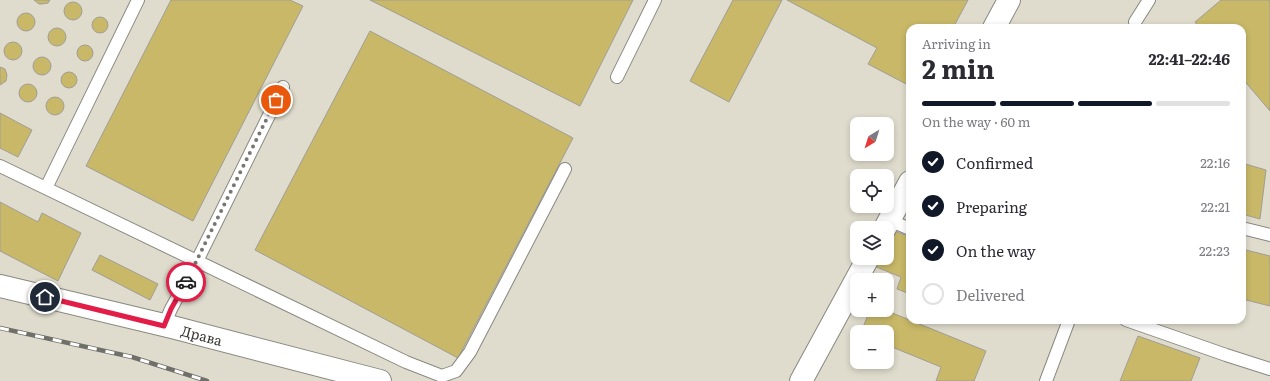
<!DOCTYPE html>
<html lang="en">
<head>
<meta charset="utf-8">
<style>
  :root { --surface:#fff; --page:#f2f2f3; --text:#2b2b33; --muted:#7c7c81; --line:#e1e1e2; --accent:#111827 }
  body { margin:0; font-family:Literata,serif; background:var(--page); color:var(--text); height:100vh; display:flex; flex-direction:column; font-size:15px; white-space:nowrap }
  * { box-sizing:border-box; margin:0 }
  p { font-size:13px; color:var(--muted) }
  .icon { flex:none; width:22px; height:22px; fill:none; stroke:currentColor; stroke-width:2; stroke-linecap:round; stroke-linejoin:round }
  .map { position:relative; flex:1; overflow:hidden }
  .sheet { position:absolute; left:906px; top:24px; width:340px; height:300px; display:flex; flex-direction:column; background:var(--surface); border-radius:12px; box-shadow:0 2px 6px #0003 }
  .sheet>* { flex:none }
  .needle { width:26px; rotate:218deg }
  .controls { position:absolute; left:850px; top:117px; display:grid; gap:8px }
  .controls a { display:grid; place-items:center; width:44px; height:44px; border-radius:8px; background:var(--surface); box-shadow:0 2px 6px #0003; font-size:20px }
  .pin { position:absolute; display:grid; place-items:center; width:34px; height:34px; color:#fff; margin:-17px; border:2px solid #fff; border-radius:50%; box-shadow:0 1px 4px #0007 }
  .courier { position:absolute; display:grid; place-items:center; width:40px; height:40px; margin:-20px; border:3px solid #e11d48; border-radius:50%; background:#fff; color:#222; box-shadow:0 1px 5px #0007 }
  .overview em { font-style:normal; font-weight:700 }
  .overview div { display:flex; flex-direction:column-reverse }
  .overview { display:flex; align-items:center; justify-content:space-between; height:68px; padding:0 16px }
  h1 { font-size:26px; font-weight:700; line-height:30px }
  .bar { display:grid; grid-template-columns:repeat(4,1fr); gap:6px 4px; align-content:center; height:48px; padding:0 16px }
  .bar i { height:5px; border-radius:3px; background:var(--line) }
  .bar .on { background:var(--accent) }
  .bar p { grid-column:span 4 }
  ol { padding:0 16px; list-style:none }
  li { display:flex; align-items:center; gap:12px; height:44px }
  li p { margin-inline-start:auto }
  li .icon { padding:4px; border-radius:50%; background:var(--accent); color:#fff; stroke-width:4 }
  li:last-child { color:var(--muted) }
  li i { width:22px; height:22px; border:2px solid var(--line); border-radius:50% }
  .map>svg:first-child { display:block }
</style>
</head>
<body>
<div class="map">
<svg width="1270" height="381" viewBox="0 0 1270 381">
  <rect width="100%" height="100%" fill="#ebe9e1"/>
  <path fill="#dfdccd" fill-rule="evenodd" d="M0 0H1270V381H0ZM910 28H1242V320H910ZM857 124H887V154H857ZM857 176H887V206H857ZM857 228H887V258H857ZM857 280H887V310H857ZM857 332H887V362H857Z"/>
  <path fill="#c8b868" stroke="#9f9e97" d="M34 0H50L48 3 42 4H39Z
    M171 0H290L303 6 193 221 86 166Z
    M370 0H633L580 106Z
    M733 0H782L729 102 690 81Z
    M787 0H968L953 28H910V86L868 64 877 48Z
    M1221 0H1270V111L1242 78V28H1200L1195 22Z
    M64 11a9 9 0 1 1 18 0a9 9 0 1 1-18 0Z
    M17 22a9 9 0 1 1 18 0a9 9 0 1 1-18 0Z
    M92 25a8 8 0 1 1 16 0a8 8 0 1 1-16 0Z
    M48 37a9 9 0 1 1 18 0a9 9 0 1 1-18 0Z
    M370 31 573 138 458 358 255 250Z
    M4 51a9 9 0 1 1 18 0a9 9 0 1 1-18 0Z
    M77 53a8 8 0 1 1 16 0a8 8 0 1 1-16 0Z
    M33 66a9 9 0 1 1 18 0a9 9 0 1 1-18 0Z
    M0 67 5 69 7 75 6 81 0 85Z
    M61 80a8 8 0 1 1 16 0a8 8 0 1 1-16 0Z
    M19 93a9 9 0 1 1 18 0a9 9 0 1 1-18 0Z
    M46 106a9 9 0 1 1 18 0a9 9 0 1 1-18 0Z
    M0 113 32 130 18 157 0 148Z
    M1242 163 1266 170 1260 219 1242 214Z
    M0 202 38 222 42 213 81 233 58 281 0 251Z
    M889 229 910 237V294L897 289 901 277 874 266 877 258H887V233Z
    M1242 249 1270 256V306L1242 299Z
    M100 255 158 284 150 300 92 270Z
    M870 310H885L986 351 974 381H936L941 367 887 345V332H861Z
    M1138 336 1200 358 1191 381H1120Z"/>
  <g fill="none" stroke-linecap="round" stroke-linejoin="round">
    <defs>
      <path id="lane" d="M1135 22 1149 0
        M617 77 655 0
        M0 166 406 362 442 376 456 371 470 352 565 169
        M46 188 138 0
        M889 220 910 229
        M1242 228 1270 235
        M1126 320 1226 355 1270 369
        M164 325 171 309 197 261 283 87
        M1046 381 1069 320"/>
      <path id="street" d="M994 28 1009 0
        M885 228 910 182
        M0 286 172 327 380 381
        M801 381 868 258"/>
    </defs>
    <use href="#lane" stroke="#898881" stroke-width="14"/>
    <use href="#street" stroke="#898881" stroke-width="24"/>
    <use href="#lane" stroke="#fff" stroke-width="12"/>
    <use href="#street" stroke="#fff" stroke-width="22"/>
    <defs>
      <path id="rail" d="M0 328 132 357 207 381"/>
    </defs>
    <use href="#rail" stroke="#706f6a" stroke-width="4.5"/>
    <use href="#rail" stroke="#fff" stroke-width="3" stroke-dasharray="9" stroke-linecap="butt"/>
  </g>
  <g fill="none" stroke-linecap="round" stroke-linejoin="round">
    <path stroke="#787772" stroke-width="4" stroke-dasharray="0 7.2" d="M186 282 276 100"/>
    <path stroke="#e11d48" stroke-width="5" d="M45 297 164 326 171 309 186 282"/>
  </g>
  <g text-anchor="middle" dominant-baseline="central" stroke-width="3.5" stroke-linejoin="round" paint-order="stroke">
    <g font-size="14" fill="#3a3936" stroke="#fff">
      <text transform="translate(202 335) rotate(15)">Драва</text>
    </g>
  </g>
</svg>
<div class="controls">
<a><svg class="needle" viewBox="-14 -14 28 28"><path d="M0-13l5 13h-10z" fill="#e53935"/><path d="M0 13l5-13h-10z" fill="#7c7c81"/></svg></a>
<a><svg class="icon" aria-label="locate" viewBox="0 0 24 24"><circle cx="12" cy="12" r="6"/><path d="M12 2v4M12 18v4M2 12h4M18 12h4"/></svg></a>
<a><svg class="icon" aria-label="layers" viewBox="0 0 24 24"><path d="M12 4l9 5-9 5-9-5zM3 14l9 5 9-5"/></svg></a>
<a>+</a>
<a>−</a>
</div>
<div class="pin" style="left:276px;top:100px;background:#ea580c"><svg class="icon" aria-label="bag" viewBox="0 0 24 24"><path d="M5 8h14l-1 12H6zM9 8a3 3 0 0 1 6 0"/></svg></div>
<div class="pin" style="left:45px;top:297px;background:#1f2937"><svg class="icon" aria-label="home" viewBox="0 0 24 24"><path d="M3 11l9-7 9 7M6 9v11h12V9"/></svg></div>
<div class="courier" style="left:186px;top:282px"><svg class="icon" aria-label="car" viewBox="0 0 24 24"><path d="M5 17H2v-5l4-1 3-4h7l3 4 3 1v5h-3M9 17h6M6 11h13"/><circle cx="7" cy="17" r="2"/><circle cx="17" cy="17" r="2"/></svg></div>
<section class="sheet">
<div class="overview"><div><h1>2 min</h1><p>Arriving in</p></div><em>22:41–22:46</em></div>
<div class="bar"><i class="on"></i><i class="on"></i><i class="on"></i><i></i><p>On the way · 60 m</p></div>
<ol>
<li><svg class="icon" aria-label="check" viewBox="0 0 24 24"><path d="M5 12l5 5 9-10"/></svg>Confirmed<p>22:16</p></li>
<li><svg class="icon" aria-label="check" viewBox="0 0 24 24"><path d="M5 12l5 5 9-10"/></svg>Preparing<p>22:21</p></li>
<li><svg class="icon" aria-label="check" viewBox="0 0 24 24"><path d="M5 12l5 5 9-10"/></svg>On the way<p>22:23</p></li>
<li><i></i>Delivered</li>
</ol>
</section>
</div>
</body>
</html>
